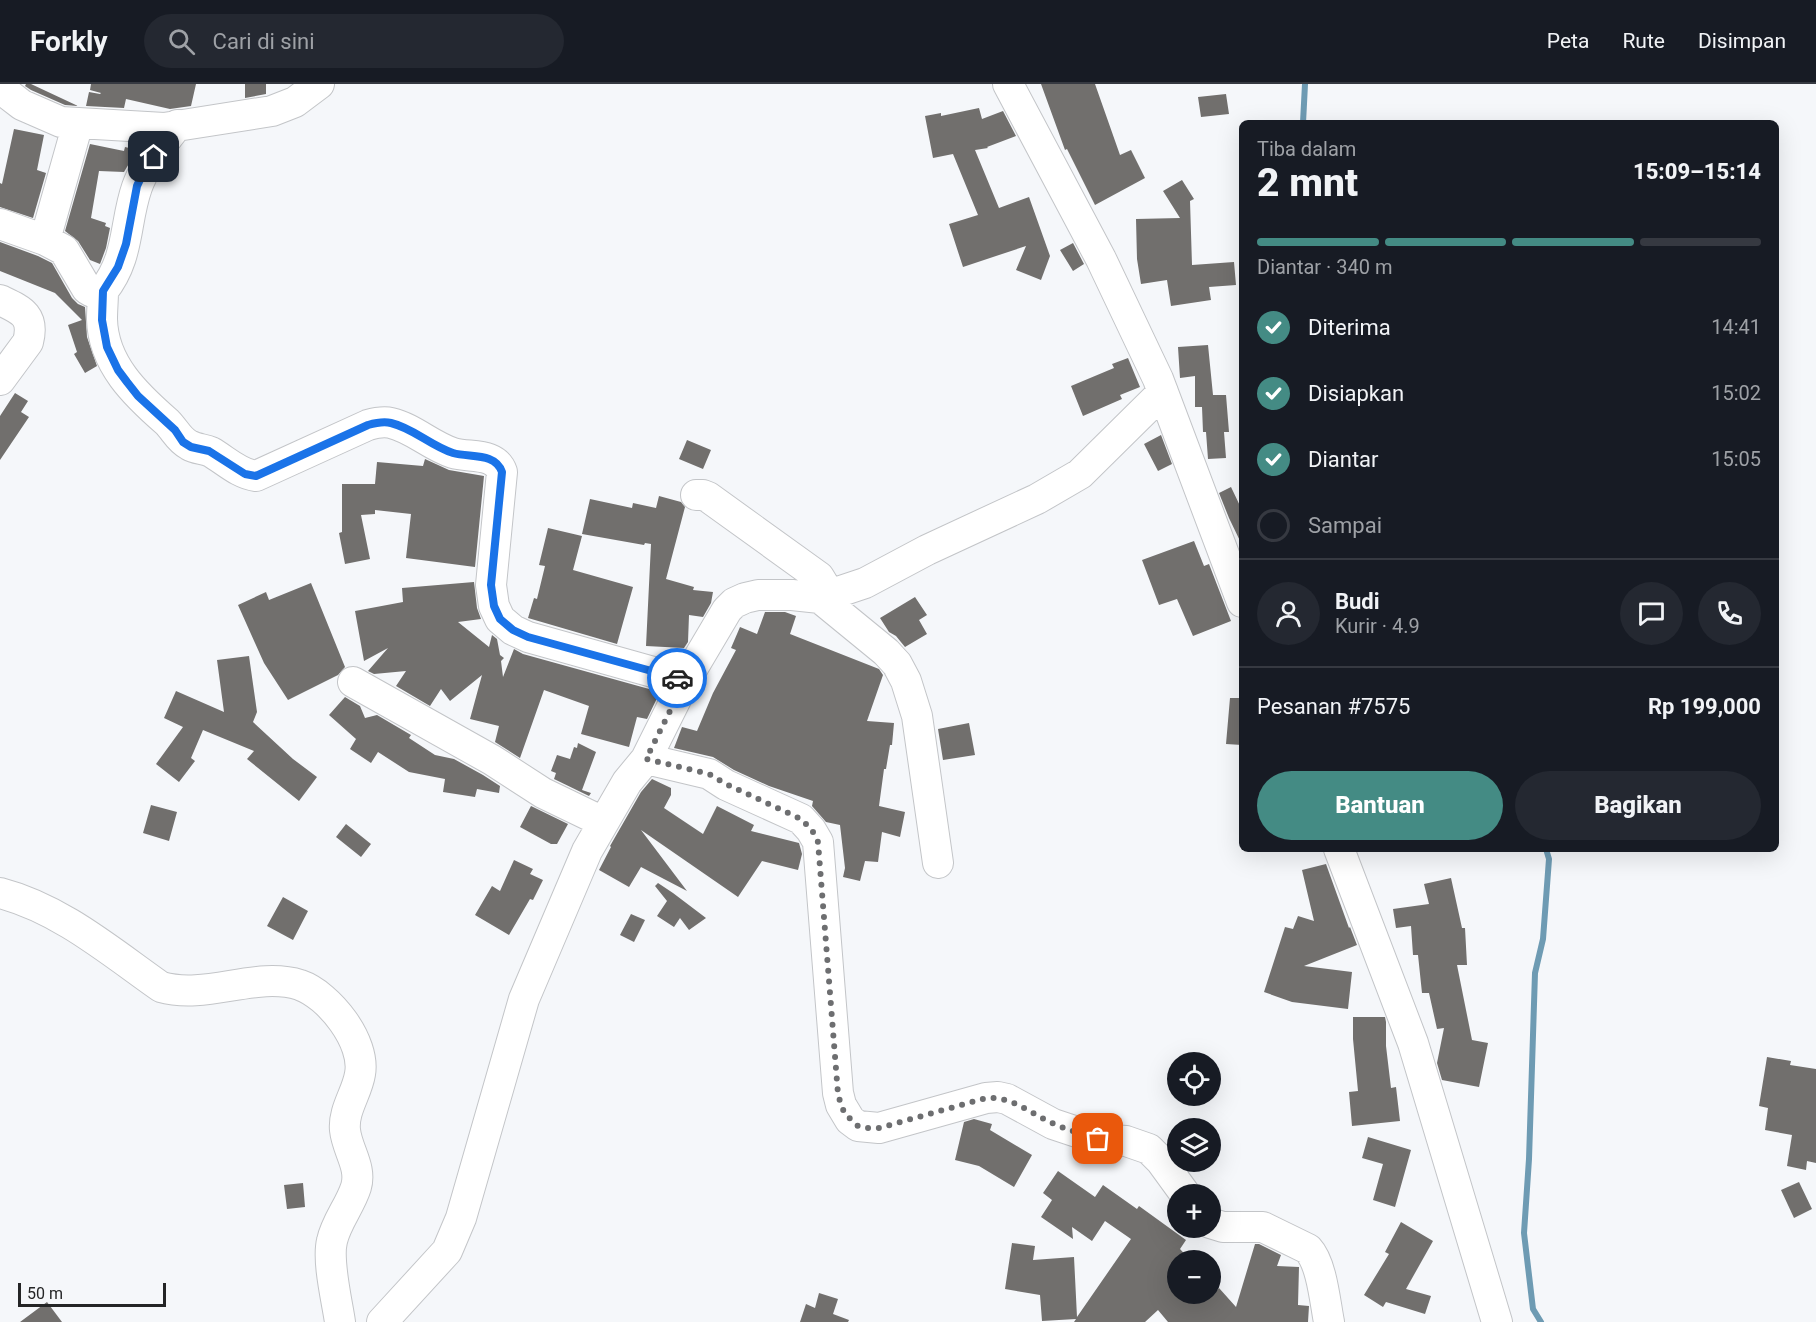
<!DOCTYPE html>
<html lang="id">
<head>
<meta charset="utf-8">
<style>
  :root { --surface:#171b24; --page:#242831; --text:#f1f3f6; --muted:#9ea1a6; --line:#363941; --accent:#448b84 }
  body { margin:0; font-family:Roboto,sans-serif; background:var(--page); color:var(--text); height:100vh; display:flex; flex-direction:column; font-size:22px; white-space:nowrap }
  * { box-sizing:border-box; margin:0 }
  p { font-size:20px; color:var(--muted) }
  .icon { flex:none; width:33px; height:33px; fill:none; stroke:currentColor; stroke-width:2; stroke-linecap:round; stroke-linejoin:round }
  .map { position:relative; flex:1; overflow:hidden }
  .sheet { position:absolute; left:1239px; top:36px; width:540px; height:732px; display:flex; flex-direction:column; background:var(--surface); border-radius:9px; box-shadow:0 6px 24px #0002 }
  .sheet>* { flex:none }
  .buttons { position:absolute; left:1167px; top:968px; display:grid; gap:12px }
  .buttons a { display:grid; place-items:center; width:54px; height:54px; border-radius:50%; background:var(--surface); box-shadow:0 6px 24px #0002; font-size:30px }
  .scale { position:absolute; left:18px; bottom:15px; width:148px; box-sizing:border-box; padding-left:6px; border:3px solid #242526; border-top:0; font-size:16px; line-height:21px; white-space:nowrap; color:#242526; -webkit-text-stroke:4px #f5f7fa; paint-order:stroke }
  .pin { position:absolute; display:grid; place-items:center; width:51px; height:51px; color:#fff; margin:-26px; border-radius:12px; box-shadow:0 3px 9px #0006 }
  .courier { position:absolute; display:grid; place-items:center; width:60px; height:60px; margin:-30px; border:4px solid #1a73e8; border-radius:50%; background:#fff; color:#222; box-shadow:0 2px 8px #0007 }
  .headline em { font-style:normal; font-weight:800 }
  .headline div { display:flex; flex-direction:column-reverse }
  .headline { display:flex; align-items:center; justify-content:space-between; height:102px; padding:0 18px }
  h1 { font-size:39px; font-weight:800; line-height:45px }
  .bar { display:grid; grid-template-columns:repeat(4,1fr); gap:9px 6px; align-content:center; height:72px; padding:0 18px }
  .bar i { height:8px; border-radius:4px; background:var(--line) }
  .bar .current { background:var(--accent) }
  .bar p { grid-column:span 4 }
  .line { display:flex; align-items:center; gap:15px; padding:0 18px; border-top:2px solid var(--line) }
  .line div { flex:1 }
  .round { display:grid; place-items:center; flex:none; width:63px; height:63px; border-radius:32px; background:var(--page) }
  ol { padding:0 18px; list-style:none }
  li { display:flex; align-items:center; gap:18px; height:66px }
  li p { margin-inline-start:auto }
  li .icon { padding:6px; border-radius:50%; background:var(--accent); color:#fff; stroke-width:4 }
  li:last-child { color:var(--muted) }
  li i { width:33px; height:33px; border:3px solid var(--line); border-radius:50% }
  .cta { display:flex; gap:12px; margin-top:auto; padding:12px 18px }
  .cta a { flex:1; height:69px; border-radius:36px; background:var(--accent); color:#fff; font-size:24px; font-weight:800; line-height:69px; text-align:center }
  .cta a+a { background:var(--page); color:var(--text) }
  header { display:flex; align-items:center; gap:36px; box-sizing:border-box; height:84px; padding:0 30px; background:var(--surface); border-bottom:2px solid var(--line) }
  header strong { font-size:28px }
  nav { display:flex; gap:33px; margin-inline-start:auto; font-size:21px }
  .search { width:420px; height:54px; background:var(--page); display:flex; align-items:center; gap:15px; box-sizing:border-box; padding:0 21px; border-radius:33px; color:var(--muted); font-size:22px }
  .map>svg:first-child { display:block }
</style>
</head>
<body>
<header>
<strong>Forkly</strong>
<div class="search"><svg class="icon" aria-label="search" viewBox="0 0 24 24"><circle cx="10" cy="10" r="6"/><path d="M15 15l6 6"/></svg>Cari di sini</div>
<nav><a>Peta</a><a>Rute</a><a>Disimpan</a></nav>
</header>
<div class="map">
<svg width="1816" height="1238" viewBox="0 0 1816 1238">
  <rect width="100%" height="100%" fill="#f5f7fa"/>
  <g fill="none" stroke-linecap="round" stroke-linejoin="round">
    <path stroke="#6e9bb3" stroke-width="6" d="M1303 39 1305 0
      M1541 1238 1533 1225 1524 1149 1529 1075 1535 889 1543 855 1549 775 1546 765"/>
  </g>
  <path fill="#716f6d" d="M26 0H31L78 22 65 21 31 6 25 2Z
    M91 0H196L191 22 170 25 126 15 124 24 86 22 89 8 100 10 101 9 90 6Z
    M245 0H266V10L245 14Z
    M1041 0H1095L1120 71 1131 66 1145 94 1095 121 1067 65 1065 66Z
    M1226 10 1229 30 1201 33 1198 13Z
    M979 24 982 35 1003 27 1016 52 987 63 988 64 975 66 999 124 1029 113 1050 172 1041 196 1016 186 1026 162 963 183 949 140 978 131 953 70 933 74 925 32 941 29V32Z
    M14 45 44 51 37 86 46 89 33 134 0 123V99L2 100Z
    M90 60 124 67 125 63 137 66 124 88 99 87 91 134 106 139 105 142 110 144 106 164 100 180 90 176 78 157 65 147Z
    M1182 96 1194 115 1190 117 1192 181 1234 178 1236 201 1209 203 1211 216 1171 222 1167 196 1141 200 1137 175 1136 135 1180 134 1163 107Z
    M0 158 38 172 52 179 72 214 78 220 85 223 87 253 97 282 85 289 74 270 77 268 68 241 82 236 55 209 0 187Z
    M1073 159 1084 180 1073 187 1060 166Z
    M1208 261 1213 311H1226L1229 348H1224L1226 374 1208 375 1206 348H1203L1202 323H1195V292L1180 294 1178 263Z
    M1128 274 1140 303 1120 311 1122 315 1083 332 1071 302 1114 284 1112 280Z
    M15 309 28 317 21 328 29 333 0 376V332Z
    M1161 351 1172 380 1158 387 1144 360Z
    M687 356 711 366 703 385 679 375Z
    M425 375 449 386 484 392 475 483 406 474 411 430 375 426V430L361 431 370 475 345 480 339 449 342 448V400H375L377 378 423 382Z
    M1231 403 1242 426V461L1229 434 1219 409Z
    M659 412 681 418 685 423 666 495 694 503 693 506 713 508 711 519 703 533 689 531 688 558 684 564 646 562 651 460 645 459 644 461 582 450 590 415 632 424 633 419 656 424Z
    M548 444 582 452 573 486 633 503 617 560 528 534 534 514 537 515 545 482 539 481Z
    M1194 457 1204 482 1209 480 1231 537 1193 552 1177 515 1159 521 1142 476Z
    M474 498 477 524 481 535 458 538 489 563 492 551 497 555 500 571 504 574 501 577 503 593 514 565 523 570 660 608 647 635 637 633 629 663 581 650 589 622 544 606 520 674 495 658 499 642 470 635 482 591 450 617 441 605 430 622 396 602 406 587 374 590 368 587 388 564 364 577 355 527 403 518 402 504Z
    M311 499 345 583 338 591 288 616 264 579 238 521 266 508 269 516Z
    M915 513 927 531 919 536 927 550 905 563 896 552 889 548 880 534Z
    M765 528H785L796 532 790 550 879 585 883 591 867 637 894 639 892 661H890L886 685H884L879 722 905 728 900 753 882 748 878 778 865 777 860 797 843 793 845 784 840 741 826 738 812 722 813 717 769 702 734 686 713 673 674 664 682 643 697 647 713 609 736 566 731 564 740 543 757 550Z
    M249 572 257 628 253 638 293 675 317 693 299 717 247 675 254 667 203 646 191 674 195 677 179 698 156 680 183 643 164 634 176 607 224 628 217 576Z
    M345 613 360 622 365 634 377 631 411 651 409 654 435 671 454 675 483 691 500 702 499 709 477 705 475 713 443 708 445 695 409 688 378 668 371 679 350 665 356 655 329 631Z
    M1230 614H1242V661L1226 660Z
    M969 639 975 671 943 676 938 645Z
    M578 659 596 668 582 706 591 709 589 712 554 695 556 689 551 687 557 671 570 675 574 663 577 664Z
    M652 695 671 704V711L664 724 703 750 717 722 754 741 751 747 799 759 802 770 798 786 762 777 738 813 641 746 687 807 641 783 629 803 599 786 611 763 610 762 641 708Z
    M151 721 177 728 169 757 143 749Z
    M531 722 568 740 557 760H551L520 743Z
    M346 740 371 760 361 773 336 753Z
    M514 776 533 785 530 790 543 796 533 816 530 815 509 851 475 831 492 802 500 807Z
    M1326 780 1349 844 1350 843 1357 861 1304 882 1352 888 1348 925 1292 918 1264 908 1285 843 1293 845 1298 832 1314 837 1302 786Z
    M1451 794 1462 844H1465L1467 881H1457L1472 956 1488 959 1479 1003 1442 996 1437 979 1444 944 1437 945 1429 909H1422L1418 871H1413L1411 842 1396 844 1393 825 1429 820 1424 800Z
    M658 799 673 809 706 834 689 846 680 834 674 843 657 832 667 817 655 802Z
    M283 813 308 827 293 856 267 842Z
    M631 830 645 836 634 858 620 851Z
    M1353 933H1385L1386 938V962L1391 1004 1396 1003 1400 1037 1352 1042 1349 1008 1358 1007 1353 955Z
    M1767 973 1791 977 1790 981 1816 985V1079L1807 1077 1806 1086 1787 1082 1792 1051 1765 1046 1768 1024 1759 1022Z
    M974 1035 992 1040 990 1046 1032 1071 1014 1103 979 1082 955 1076 964 1038Z
    M1368 1053 1411 1066 1395 1123 1373 1116 1383 1080 1362 1074Z
    M1058 1087 1095 1113 1103 1101 1137 1125 1139 1122 1186 1156 1180 1165 1190 1176H1178V1209H1214L1219 1204 1236 1223 1255 1160H1259L1281 1171 1277 1182 1299 1183 1298 1221 1309 1222 1308 1238H1168L1158 1226 1145 1238H1074L1076 1235 1042 1237 1040 1211 1005 1205 1012 1159 1035 1162 1033 1176 1074 1173 1077 1233 1131 1155 1105 1137 1092 1157 1072 1143 1073 1155 1041 1133 1052 1116 1043 1109Z
    M1799 1098 1812 1125 1794 1134 1781 1106Z
    M303 1099 305 1123 287 1125 284 1101Z
    M1401 1138 1433 1157 1406 1205 1431 1212 1425 1230 1386 1218 1383 1223 1364 1211 1389 1170 1385 1168Z
    M819 1209 838 1215 833 1230 849 1236 848 1238H800L806 1220 815 1224Z
    M47 1218 62 1238H20Z"/>
  <g fill="none" stroke-linecap="round" stroke-linejoin="round">
    <defs>
      <path id="minor" d="M1008 0 1101 175 1158 295 1242 518
        M0 4 22 21 61 38 164 44 272 27 295 18 319 0
        M0 140 45 156 64 166 87 205 92 208 103 207C130 173 124 140 137 103 145 80 163 60 177 41
        M45 156 78 39
        M103 207C103 216 102 226 102 235 103 280 136 311 167 338 175 346 179 356 189 361 196 365 204 365 211 368 225 376 239 390 256 392L368 341C375 339 383 337 391 339 413 344 431 362 453 369 470 374 495 368 502 388L491 501 494 522 500 535 513 546 528 553 685 597
        M0 216C21 226 35 231 28 258L0 296
        M696 411H703L708 413 819 493 830 511
        M820 514 886 568 897 580 906 597 917 632 938 779
        M353 598 492 676 543 709 603 738
        M646 675 709 690 726 701 801 735 811 746 818 758 838 1009 841 1021 850 1036 858 1042 879 1044 986 1014 998 1013 1007 1015 1053 1040 1098 1055 1126 1057 1149 1065 1161 1077 1185 1110
        M1339 765 1413 959 1497 1238
        M0 809C61 825 111 868 161 903 207 916 256 887 300 901 329 911 366 958 360 990 357 1009 343 1026 345 1046 347 1066 362 1083 356 1103 350 1122 336 1138 332 1157 327 1177 337 1217 340 1238
        M1210 1139 1223 1143H1263L1308 1165C1322 1180 1325 1218 1329 1238
        M382 1238 447 1167 461 1134 524 915 587 767 627 698 646 675 685 597 727 526 734 519 745 514 758 511H792L820 514 865 499 927 466 1037 415 1080 390 1163 308"/>
    </defs>
    <use href="#minor" stroke="#c3c5c8" stroke-width="32"/>
    <use href="#minor" stroke="#fff" stroke-width="30"/>
  </g>
  <g fill="none" stroke-linecap="round" stroke-linejoin="round">
    <path stroke="#6d6e70" stroke-width="6" stroke-dasharray="0 10.8" d="M677 594 685 597 646 675 709 690 726 700 801 735 812 746 818 758 838 1010 841 1021 845 1030 858 1042 866 1044H879L986 1014C1011 1012 1030 1029 1052 1039 1067 1046 1083 1050 1098 1055"/>
    <path stroke="#1a73e8" stroke-width="8" d="M154 73 143 89 137 102 126 160 118 183 103 207 102 236 107 263 118 286 127 298 138 312 175 346 183 358 191 363 209 367 245 390 256 392 368 341C375 339 383 337 391 339 413 344 431 362 453 369 470 374 495 368 502 388L491 501 494 522 500 535 513 546 528 553 677 594"/>
  </g>
</svg>
<div class="buttons">
<a><svg class="icon" aria-label="locate" viewBox="0 0 24 24"><circle cx="12" cy="12" r="6"/><path d="M12 2v4M12 18v4M2 12h4M18 12h4"/></svg></a>
<a><svg class="icon" aria-label="layers" viewBox="0 0 24 24"><path d="M12 4l9 5-9 5-9-5zM3 14l9 5 9-5"/></svg></a>
<a>+</a>
<a>−</a>
</div>
<div class="scale">50 m</div>
<div class="pin" style="left:1098px;top:1055px;background:#ea580c"><svg class="icon" aria-label="bag" viewBox="0 0 24 24"><path d="M5 8h14l-1 12H6zM9 8a3 3 0 0 1 6 0"/></svg></div>
<div class="pin" style="left:154px;top:73px;background:#1f2937"><svg class="icon" aria-label="home" viewBox="0 0 24 24"><path d="M3 11l9-7 9 7M6 9v11h12V9"/></svg></div>
<div class="courier" style="left:677px;top:594px"><svg class="icon" aria-label="car" viewBox="0 0 24 24"><path d="M5 17H2v-5l4-1 3-4h7l3 4 3 1v5h-3M9 17h6M6 11h13"/><circle cx="7" cy="17" r="2"/><circle cx="17" cy="17" r="2"/></svg></div>
<section class="sheet">
<div class="headline"><div><h1>2 mnt</h1><p>Tiba dalam</p></div><em>15:09–15:14</em></div>
<div class="bar"><i class="current"></i><i class="current"></i><i class="current"></i><i></i><p>Diantar · 340 m</p></div>
<ol>
<li><svg class="icon" aria-label="check" viewBox="0 0 24 24"><path d="M5 12l5 5 9-10"/></svg>Diterima<p>14:41</p></li>
<li><svg class="icon" aria-label="check" viewBox="0 0 24 24"><path d="M5 12l5 5 9-10"/></svg>Disiapkan<p>15:02</p></li>
<li><svg class="icon" aria-label="check" viewBox="0 0 24 24"><path d="M5 12l5 5 9-10"/></svg>Diantar<p>15:05</p></li>
<li><i></i>Sampai</li>
</ol>
<div class="line" style="height:108px"><a class="round"><svg class="icon" aria-label="person" viewBox="0 0 24 24"><circle cx="12" cy="8" r="4"/><path d="M4 21q1-7 8-7t8 7"/></svg></a><div><b>Budi</b><p>Kurir · 4.9</p></div><a class="round"><svg class="icon" aria-label="chat" viewBox="0 0 24 24"><path d="M4 5h16v11H9l-5 4z"/></svg></a><a class="round"><svg class="icon" aria-label="phone" viewBox="0 0 24 24"><path d="M5 4h4l2 5-3 2q2 4 5 5l2-3 5 2v4C11 20 4 13 5 4z"/></svg></a></div>
<div class="line" style="height:78px"><div>Pesanan #7575</div><b>Rp 199,000</b></div>
<div class="cta"><a>Bantuan</a><a>Bagikan</a></div>
</section>
</div>
</body>
</html>
